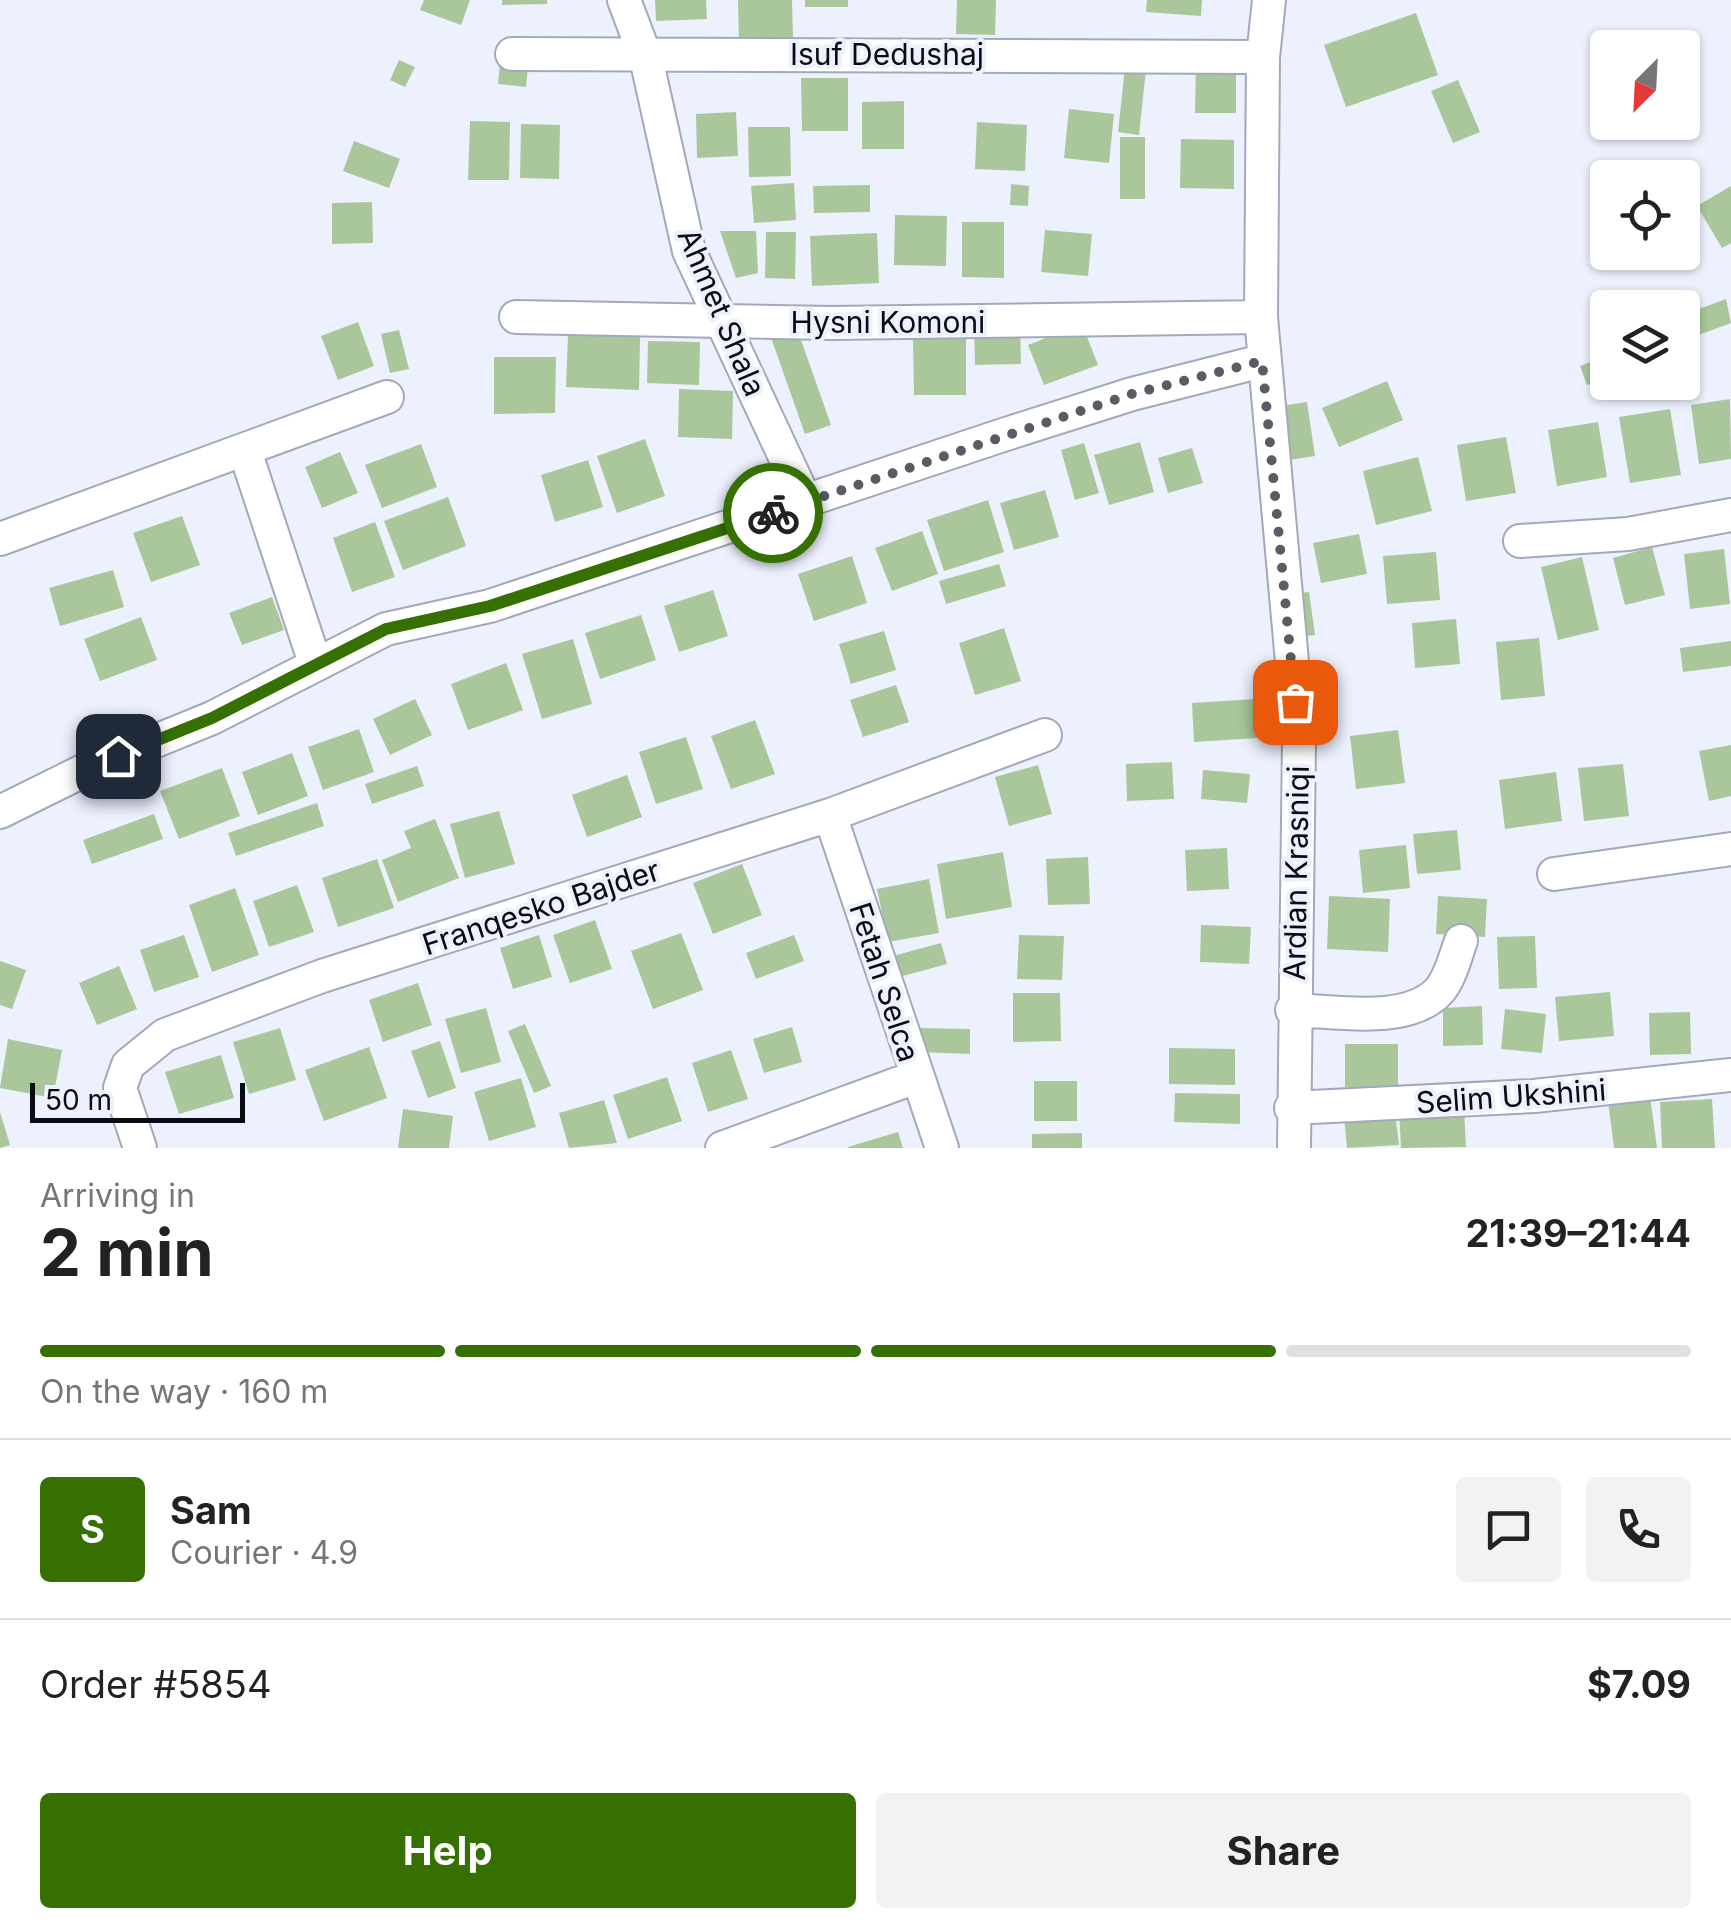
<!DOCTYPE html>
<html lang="en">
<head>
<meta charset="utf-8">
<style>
  :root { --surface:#fff; --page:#f2f2f2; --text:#222; --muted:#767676; --line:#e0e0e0; --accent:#357001 }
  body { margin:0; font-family:Inter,sans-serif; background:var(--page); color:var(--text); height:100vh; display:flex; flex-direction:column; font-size:38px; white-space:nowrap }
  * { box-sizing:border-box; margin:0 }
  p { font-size:32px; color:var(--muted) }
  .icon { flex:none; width:55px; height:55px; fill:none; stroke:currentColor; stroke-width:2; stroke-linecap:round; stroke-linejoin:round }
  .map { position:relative; height:1148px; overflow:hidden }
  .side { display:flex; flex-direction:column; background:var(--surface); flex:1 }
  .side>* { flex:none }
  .needle { width:65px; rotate:204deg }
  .tools { position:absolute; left:1590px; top:30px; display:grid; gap:20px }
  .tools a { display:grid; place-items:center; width:110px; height:110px; border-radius:10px; background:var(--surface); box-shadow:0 2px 8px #0004; font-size:50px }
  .scale { position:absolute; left:30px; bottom:25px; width:215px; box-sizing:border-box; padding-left:10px; border:5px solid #090c12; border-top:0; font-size:28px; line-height:35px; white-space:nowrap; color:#090c12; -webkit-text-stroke:8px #edf1fd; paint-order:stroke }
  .pin { position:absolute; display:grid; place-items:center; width:85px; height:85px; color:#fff; margin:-42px; border-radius:20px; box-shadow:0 5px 15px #0006 }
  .courier { position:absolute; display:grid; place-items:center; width:100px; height:100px; margin:-50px; border:8px solid #357001; border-radius:50%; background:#fff; color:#222; box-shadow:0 2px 12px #0007 }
  .summary em { font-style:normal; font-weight:700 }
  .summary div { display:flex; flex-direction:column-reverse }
  .summary { display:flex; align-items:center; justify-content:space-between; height:170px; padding:0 40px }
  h1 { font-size:65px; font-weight:700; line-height:75px }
  .bar { display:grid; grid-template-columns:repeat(4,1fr); gap:15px 10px; align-content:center; height:120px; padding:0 40px }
  .bar i { height:12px; border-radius:8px; background:var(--line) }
  .bar .on { background:var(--accent) }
  .bar p { grid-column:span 4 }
  .line { display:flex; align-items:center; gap:25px; padding:0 40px; border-top:2px solid var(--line) }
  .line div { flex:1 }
  .round { display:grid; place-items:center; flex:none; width:105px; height:105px; border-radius:10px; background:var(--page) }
  .primary-button { display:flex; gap:20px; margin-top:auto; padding:20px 40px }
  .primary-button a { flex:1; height:115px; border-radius:10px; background:var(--accent); color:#fff; font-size:40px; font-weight:700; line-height:115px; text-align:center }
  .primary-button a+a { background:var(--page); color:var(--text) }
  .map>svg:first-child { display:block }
</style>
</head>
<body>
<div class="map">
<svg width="1731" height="1148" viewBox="0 0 1731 1148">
  <rect width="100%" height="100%" fill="#edf1fd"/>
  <path fill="#a9c79b" d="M424 0H470L461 25 420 10Z
    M502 0H547V4L502 5Z
    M655 0H706L707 19 656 21Z
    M738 0H792L793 40 739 41Z
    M805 0H848V7H805Z
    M957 0H996L995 35 956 34Z
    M1147 0H1202L1201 16 1146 12Z
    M1416 13 1438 75 1346 107 1324 45Z
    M399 60 415 67 405 87 390 80Z
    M500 63 528 65 526 87 498 84Z
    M1196 63H1236V113H1195Z
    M1125 67 1146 69 1139 135 1118 132Z
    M801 78H848V131H802Z
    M1458 80 1480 132 1453 143 1431 91Z
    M904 101V149H862V102Z
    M1069 109 1114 114 1109 163 1064 158Z
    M736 112 738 156 697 158 696 114Z
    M470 121 510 122 509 180H468Z
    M977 122 1027 125 1025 171 975 169Z
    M521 124 560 125 559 179 520 178Z
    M748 127H790L791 176 749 177Z
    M1120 137H1145V199H1120Z
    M1181 139 1234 140V189L1180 188Z
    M354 141 400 159 389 188 343 171Z
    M794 183 796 220 754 223 751 186Z
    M1011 184 1029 186 1028 206 1010 205Z
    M870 185V212L814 213 813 186Z
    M1731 186V243L1722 248 1697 206Z
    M372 202 373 243 332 244V203Z
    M895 215 947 216 946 266 894 265Z
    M962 222H1004V278L962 277Z
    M1045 230 1092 234 1088 276 1041 272Z
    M720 231H756L758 273 736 278Z
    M766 232H796L795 279 765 278Z
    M877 233 879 283 812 286 810 236Z
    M1726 299 1731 323 1682 341V315Z
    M358 322 374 366 338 380 321 336Z
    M795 323 831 425 805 434 769 332Z
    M1082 324 1098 365 1044 385 1028 345Z
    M1020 325 1021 364 975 365 974 326Z
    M399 330 409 369 390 373 381 334Z
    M568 334 640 336 639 390 566 387Z
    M913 339H966V395H914Z
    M648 341 700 342 699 385 647 383Z
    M494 357H556L555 413 494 414Z
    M1599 359 1606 378 1587 385 1580 366Z
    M1387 381 1403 420 1339 447 1322 408Z
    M679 389 733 391 732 439 678 437Z
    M1730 399 1731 459 1699 464 1691 405Z
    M1307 402 1315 456 1289 460 1280 406Z
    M1670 409 1681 475 1630 483 1619 417Z
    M1598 422 1607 477 1557 486 1548 430Z
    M1506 437 1516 493 1466 501 1457 445Z
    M645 439 665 496 617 513 597 456Z
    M1140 442 1154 492 1109 505 1094 455Z
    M1084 443 1099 493 1075 500 1061 450Z
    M421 444 437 487 382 508 365 465Z
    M1192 448 1203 483 1168 493 1158 458Z
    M340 452 358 493 322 508 305 467Z
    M1418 457 1432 511 1376 525 1363 471Z
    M588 460 603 507 555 522 541 475Z
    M1045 490 1059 537 1014 550 1000 503Z
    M448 497 466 546 403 570 384 521Z
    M988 500 1004 552 944 571 927 520Z
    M182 516 200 565 151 582 133 533Z
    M375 522 395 577 352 592 333 538Z
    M922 531 938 574 892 591 875 548Z
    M1359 534 1367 574 1321 583 1313 543Z
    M1652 547 1665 595 1625 605 1613 558Z
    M1724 549 1730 604 1690 609 1684 554Z
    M1436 552 1440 600 1387 604 1383 556Z
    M852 556 867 603 814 621 798 574Z
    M1582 557 1599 630 1558 640 1541 567Z
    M999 564 1006 586 946 604 939 581Z
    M113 570 124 607 60 626 49 588Z
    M713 590 728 636 679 652 664 606Z
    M1309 592 1315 635 1296 637 1291 594Z
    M272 597 284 630 242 645 229 613Z
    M641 615 656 660 600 679 585 633Z
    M141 617 157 660 100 681 84 639Z
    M1456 619 1460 664 1415 668 1412 623Z
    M1004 628 1021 681 975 695 959 643Z
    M884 631 896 670 851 684 839 644Z
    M1539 638 1545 696 1501 700 1496 642Z
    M573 639 592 704 542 719 522 654Z
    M1731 641V666L1683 672 1680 648Z
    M506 663 523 710 468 730 451 684Z
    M896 685 909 722 863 737 850 700Z
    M415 699 432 735 390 755 373 719Z
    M1256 699 1258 738 1194 742 1192 703Z
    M755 720 775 774 731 789 711 736Z
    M359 729 374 772 323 790 308 747Z
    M1398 730 1405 783 1356 789 1350 736Z
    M686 737 703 789 656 804 639 752Z
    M1731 745V796L1709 801 1699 751Z
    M292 753 308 796 258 815 242 772Z
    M1172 762 1174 799 1127 801 1126 764Z
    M1623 764 1629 816 1584 821 1578 768Z
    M1038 765 1052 814 1009 826 995 777Z
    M417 766 424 786 372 804 365 784Z
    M222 768 240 816 179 839 160 791Z
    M1203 770 1250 774 1247 803 1201 799Z
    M1556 772 1562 821 1505 829 1499 780Z
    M627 775 642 817 587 837 572 795Z
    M317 803 324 826 236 856 228 833Z
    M499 811 515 864 465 878 450 824Z
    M154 814 163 839 92 864 83 840Z
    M435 819 459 878 398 902 382 860 411 848 404 831Z
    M1457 830 1461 870 1417 874 1413 834Z
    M1406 845 1410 888 1363 893 1359 850Z
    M1227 848 1229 889 1187 891 1185 850Z
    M1003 852 1012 907 946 919 937 864Z
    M1088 857 1090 904 1048 905 1046 859Z
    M377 859 394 908 338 927 322 878Z
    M742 864 762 915 713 934 693 883Z
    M929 879 939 933 888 942 877 889Z
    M297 885 314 932 269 947 253 901Z
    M235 888 259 955 212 972 189 905Z
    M1329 896 1390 899 1388 952 1327 949Z
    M1438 896 1487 899 1485 937 1436 934Z
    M595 920 612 969 570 983 553 935Z
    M1201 925 1251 927 1249 964 1200 962Z
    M681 933 703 990 653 1009 631 951Z
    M184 935 199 977 154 992 140 950Z
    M539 935 552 977 513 989 500 948Z
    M794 935 804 961 756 979 746 953Z
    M1019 935 1064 936 1062 980 1017 979Z
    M1535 936 1537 988 1499 989 1497 937Z
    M941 943 947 964 899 977 893 956Z
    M0 961 26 970 12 1009 0 1005Z
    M119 966 137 1009 97 1025 79 983Z
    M418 983 432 1025 383 1042 369 1000Z
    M1610 992 1614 1036 1559 1041 1555 997Z
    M1013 993H1060L1061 1041 1013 1042Z
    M1482 1006 1483 1045 1443 1046V1008Z
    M486 1008 501 1062 461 1073 445 1019Z
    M1505 1009 1546 1014 1542 1053 1501 1049Z
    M1690 1012 1691 1054 1650 1055 1649 1013Z
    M525 1024 551 1086 534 1093 508 1031Z
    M792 1027 802 1062 764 1073 753 1039Z
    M280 1028 296 1080 249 1094 233 1042Z
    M920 1028 970 1029V1054L919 1052Z
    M8 1039 62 1050 53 1098 0 1088Z
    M440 1041 456 1088 428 1098 411 1051Z
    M1345 1044H1398V1087H1345Z
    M369 1047 387 1098 324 1121 305 1070Z
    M1169 1048 1235 1049V1085L1169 1084Z
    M731 1050 748 1099 708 1112 692 1063Z
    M221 1055 234 1098 179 1114 165 1072Z
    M667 1077 682 1121 628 1139 613 1095Z
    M521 1078 536 1127 489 1141 474 1092Z
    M1034 1081H1077V1121H1034Z
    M1175 1093 1240 1094V1124L1174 1122Z
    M1650 1096 1657 1148H1614L1608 1101Z
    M1712 1099 1715 1148H1662L1660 1102Z
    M604 1100 617 1143 569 1148 559 1113Z
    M1464 1108 1466 1147 1401 1148 1399 1111Z
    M403 1109 453 1116 449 1148H398Z
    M0 1112 10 1145 0 1148Z
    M1395 1112 1399 1145 1347 1148 1344 1116Z
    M898 1132 903 1148H848V1147Z
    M1082 1133V1148H1032V1134Z"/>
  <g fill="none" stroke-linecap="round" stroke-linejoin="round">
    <defs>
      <path id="minor" d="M624 0 646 58 689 251 806 502
        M1269 0 1263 57 1261 317 1299 740 1294 1148
        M512 54 1263 57
        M516 317 832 323 1261 317
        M245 451 315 663
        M0 539 387 397
        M1520 541 1628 534 1731 515
        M0 812 87 769 212 718 386 629 490 606 1006 434 1132 394 1262 361
        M830 815 942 1148
        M1554 874 1731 849
        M1292 1010C1335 1011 1406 1025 1438 992 1450 980 1455 957 1461 941
        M1291 1108 1534 1096 1731 1075
        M140 1148 120 1088 128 1065 165 1035 322 976 830 815 1045 735
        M722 1148 916 1077"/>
    </defs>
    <use href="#minor" stroke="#a3a9bc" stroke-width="36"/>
    <use href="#minor" stroke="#fff" stroke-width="32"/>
  </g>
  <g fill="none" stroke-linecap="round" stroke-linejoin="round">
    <path stroke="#595c64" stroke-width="10" stroke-dasharray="0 18" d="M773 513 1132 394 1262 361 1295 702"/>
    <path stroke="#357001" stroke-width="12" d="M118 756 212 718 386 629 490 606 773 513"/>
  </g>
  <g text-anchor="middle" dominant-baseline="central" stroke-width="8" stroke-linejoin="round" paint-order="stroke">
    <g font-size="30" fill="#090c12" stroke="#edf1fd">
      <text x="887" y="54">Isuf Dedushaj</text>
      <text transform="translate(722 312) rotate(67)">Ahmet Shala</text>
      <text x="888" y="322">Hysni Komoni</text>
      <text transform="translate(1296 873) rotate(-89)">Ardian Krasniqi</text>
      <text transform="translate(541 907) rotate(-18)">Franqesko Bajder</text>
      <text transform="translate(885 982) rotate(72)">Fetah Selca</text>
      <text transform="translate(1511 1096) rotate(-4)">Selim Ukshini</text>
    </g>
  </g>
</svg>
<div class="tools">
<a><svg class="needle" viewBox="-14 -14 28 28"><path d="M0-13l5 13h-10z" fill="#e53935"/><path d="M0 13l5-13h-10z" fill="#767676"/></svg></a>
<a><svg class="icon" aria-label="locate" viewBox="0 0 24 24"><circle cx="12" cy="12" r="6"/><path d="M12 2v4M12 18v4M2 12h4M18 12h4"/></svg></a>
<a><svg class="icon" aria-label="layers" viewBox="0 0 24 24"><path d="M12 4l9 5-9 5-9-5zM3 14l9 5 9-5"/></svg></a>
</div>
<div class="scale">50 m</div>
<div class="pin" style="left:1295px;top:702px;background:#ea580c"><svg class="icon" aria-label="bag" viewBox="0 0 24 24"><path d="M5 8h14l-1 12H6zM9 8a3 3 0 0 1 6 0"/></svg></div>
<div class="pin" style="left:118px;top:756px;background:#1f2937"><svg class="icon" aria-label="home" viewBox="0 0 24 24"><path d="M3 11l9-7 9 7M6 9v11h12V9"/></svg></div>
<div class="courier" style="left:773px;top:513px"><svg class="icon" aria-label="bike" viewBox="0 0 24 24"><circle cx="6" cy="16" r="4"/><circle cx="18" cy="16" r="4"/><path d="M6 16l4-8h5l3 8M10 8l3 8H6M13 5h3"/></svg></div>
</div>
<section class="side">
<div class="summary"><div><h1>2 min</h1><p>Arriving in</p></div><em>21:39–21:44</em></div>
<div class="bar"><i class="on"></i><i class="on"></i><i class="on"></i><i></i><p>On the way · 160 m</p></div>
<div class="line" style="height:180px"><b class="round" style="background:var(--accent);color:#fff">S</b><div><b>Sam</b><p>Courier · 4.9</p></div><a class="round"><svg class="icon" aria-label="chat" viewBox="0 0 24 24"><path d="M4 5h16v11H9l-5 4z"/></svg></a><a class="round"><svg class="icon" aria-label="phone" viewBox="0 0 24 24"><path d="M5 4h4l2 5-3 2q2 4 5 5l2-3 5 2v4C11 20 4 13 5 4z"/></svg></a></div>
<div class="line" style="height:130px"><div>Order #5854</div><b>$7.09</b></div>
<div class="primary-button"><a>Help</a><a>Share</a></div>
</section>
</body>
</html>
